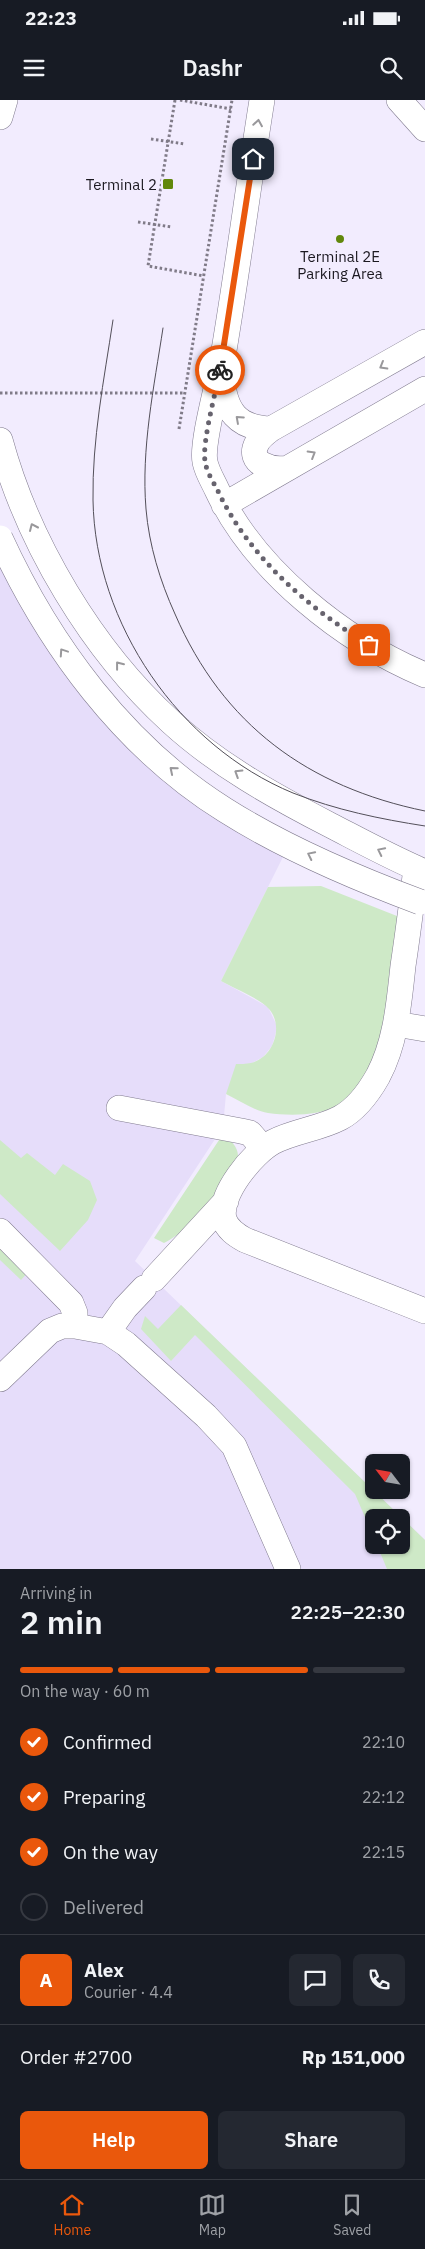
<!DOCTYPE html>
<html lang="en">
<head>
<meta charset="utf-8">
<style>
  :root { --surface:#171b24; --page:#242831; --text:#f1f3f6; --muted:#9ea1a6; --line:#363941; --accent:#ea580c }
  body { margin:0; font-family:"IBM Plex Sans",sans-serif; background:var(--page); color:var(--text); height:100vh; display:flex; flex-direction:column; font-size:19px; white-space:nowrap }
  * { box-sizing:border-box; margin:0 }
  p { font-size:16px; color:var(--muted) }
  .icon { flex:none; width:28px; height:28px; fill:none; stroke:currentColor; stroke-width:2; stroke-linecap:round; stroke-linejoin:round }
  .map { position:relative; height:1469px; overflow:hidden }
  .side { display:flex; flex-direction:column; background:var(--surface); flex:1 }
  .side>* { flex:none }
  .needle { width:32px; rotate:301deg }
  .fabs { position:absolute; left:365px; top:1354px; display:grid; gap:10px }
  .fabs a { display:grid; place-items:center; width:45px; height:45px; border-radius:8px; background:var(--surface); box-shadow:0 1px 4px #0004; font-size:25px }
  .pin { position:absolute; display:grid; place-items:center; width:42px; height:42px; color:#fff; margin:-21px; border-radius:10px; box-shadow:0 2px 8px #0006 }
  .courier { position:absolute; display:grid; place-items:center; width:50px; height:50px; margin:-25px; border:4px solid #ea580c; border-radius:50%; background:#fff; color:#222; box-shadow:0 1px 6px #0007 }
  .overview em { font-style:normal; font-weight:600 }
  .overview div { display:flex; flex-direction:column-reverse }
  .overview { display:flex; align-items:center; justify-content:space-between; height:85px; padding:0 20px }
  h1 { font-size:32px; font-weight:600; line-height:38px }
  .bar { display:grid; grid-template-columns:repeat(4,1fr); gap:8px 5px; align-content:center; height:60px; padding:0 20px }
  .bar i { height:6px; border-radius:4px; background:var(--line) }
  .bar .on { background:var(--accent) }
  .bar p { grid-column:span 4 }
  .line { display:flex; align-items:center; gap:12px; padding:0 20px; border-top:1px solid var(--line) }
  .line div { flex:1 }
  .round { display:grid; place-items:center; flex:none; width:52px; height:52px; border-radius:8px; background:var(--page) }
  ol { padding:0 20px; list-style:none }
  li { display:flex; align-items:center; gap:15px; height:55px }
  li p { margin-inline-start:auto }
  li .icon { padding:5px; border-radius:50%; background:var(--accent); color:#fff; stroke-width:4 }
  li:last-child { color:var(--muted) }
  li i { width:28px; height:28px; border:2px solid var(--line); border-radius:50% }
  .primary-button { display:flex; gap:10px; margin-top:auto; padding:10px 20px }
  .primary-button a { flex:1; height:58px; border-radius:8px; background:var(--accent); color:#fff; font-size:20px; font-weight:600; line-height:58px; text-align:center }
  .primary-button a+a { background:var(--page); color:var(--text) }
  .status { display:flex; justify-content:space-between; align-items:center; height:35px; padding:0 25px; background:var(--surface); direction:ltr }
  .status svg { height:14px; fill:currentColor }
  header { display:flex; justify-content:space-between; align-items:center; height:65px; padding:0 20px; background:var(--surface); font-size:22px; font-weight:600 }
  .menu { display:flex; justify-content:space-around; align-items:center; height:70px; border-top:1px solid var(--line); background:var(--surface); font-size:14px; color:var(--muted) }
  .menu a { display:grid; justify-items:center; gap:2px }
  .menu .on { color:var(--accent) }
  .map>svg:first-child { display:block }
</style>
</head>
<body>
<div class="status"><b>22:23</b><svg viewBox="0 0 49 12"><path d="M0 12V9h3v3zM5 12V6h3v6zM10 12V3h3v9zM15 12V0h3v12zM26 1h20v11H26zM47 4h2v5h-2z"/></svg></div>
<header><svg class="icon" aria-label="menu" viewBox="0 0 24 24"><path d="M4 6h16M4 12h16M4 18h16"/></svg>Dashr<svg class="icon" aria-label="search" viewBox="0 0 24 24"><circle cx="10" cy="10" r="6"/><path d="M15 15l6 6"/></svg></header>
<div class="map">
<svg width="425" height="1469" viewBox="0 0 425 1469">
  <rect width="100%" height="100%" fill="#f2ecfe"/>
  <path fill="#e6ddfa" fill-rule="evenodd" d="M0 452 96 601 287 749 221 881 268 907 277 926 275 936 272 946 263 957 252 963 226 994 223 1027 135 1161 425 1440V1469H0ZM374 1418H401V1445H374Z"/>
  <path fill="#cee9c7" d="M321 786 402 818C393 866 385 979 339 1005 320 1016 289 1016 268 1013 254 1011 239 1000 226 994L236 964C240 964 246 964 251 963 274 957 284 926 269 909 261 899 233 888 221 881L268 787Z
    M223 1034C230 1040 238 1046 238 1056 239 1082 186 1133 164 1143L154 1138Z
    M0 1040 21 1058 27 1053 55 1075 63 1064 90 1081 97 1100 88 1120 60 1151 0 1094Z
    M0 1138 32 1168 21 1180 0 1160Z
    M181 1205 425 1440V1469H387L377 1445H401V1418H374V1438L355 1394 195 1235 171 1261 141 1229 145 1216 158 1229Z"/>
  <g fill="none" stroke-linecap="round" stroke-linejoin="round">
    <defs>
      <path id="minor" d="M262 0C248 87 237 175 222 262 218 284 201 344 205 362 207 372 213 381 217 390 255 471 344 541 425 575
        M399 0 425 29
        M0 17 5 0
        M222 278C225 311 237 328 271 329L425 242
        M271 329C266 333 260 337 257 343 246 364 273 371 288 368
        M0 340C28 443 92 550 171 622 218 665 274 696 330 725 361 741 392 758 425 772
        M224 405 425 289
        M416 768C412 801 408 833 403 866 399 903 396 942 378 976 369 992 357 1009 340 1018 319 1029 294 1031 273 1042 253 1053 218 1095 224 1119 227 1129 236 1135 245 1140L425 1211
        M396 924 425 929
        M119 1008 241 1031 250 1033 263 1048
        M0 1131 71 1203 75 1213V1226
        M154 1179 226 1101
        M108 1232 125 1208 144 1188
        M0 1279 50 1231 62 1226H75L108 1232 126 1244 206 1316 234 1346 288 1469"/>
    </defs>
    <use href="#minor" stroke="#827c90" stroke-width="26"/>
    <path stroke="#807b88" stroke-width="3" stroke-dasharray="2.5 2.5" stroke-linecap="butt" d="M175 0 148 166 204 176
      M180 0 231 9
      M151 39 185 44
      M138 122 172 127
      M0 293H185
      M179 329 232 0"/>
    <use href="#minor" stroke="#fff" stroke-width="25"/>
    <path stroke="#534f59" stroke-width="1" d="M113 220C104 280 92 340 93 400 95 524 179 646 293 693 336 710 380 719 425 726
      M163 228C154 287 141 349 146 409 149 445 160 481 175 514 223 625 308 687 425 711"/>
    <defs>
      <path id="minor-bridge" d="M0 438C49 545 124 647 225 710 285 748 353 777 420 802"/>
    </defs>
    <use href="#minor-bridge" stroke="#827c90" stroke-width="26" stroke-linecap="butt"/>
    <use href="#minor-bridge" stroke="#fff" stroke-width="25"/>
  </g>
  <defs><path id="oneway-chevron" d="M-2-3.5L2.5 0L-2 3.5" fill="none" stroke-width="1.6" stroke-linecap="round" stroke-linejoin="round" transform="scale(1.25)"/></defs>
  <g stroke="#99989b">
    <use href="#oneway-chevron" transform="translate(258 23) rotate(-81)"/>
    <use href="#oneway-chevron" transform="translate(383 266) rotate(150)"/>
    <use href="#oneway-chevron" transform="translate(239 319) rotate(-138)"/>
    <use href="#oneway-chevron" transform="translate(312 354) rotate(-31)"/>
    <use href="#oneway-chevron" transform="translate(33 427) rotate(-114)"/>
    <use href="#oneway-chevron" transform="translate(63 552) rotate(-124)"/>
    <use href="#oneway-chevron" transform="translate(119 565) rotate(-128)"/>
    <use href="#oneway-chevron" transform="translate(173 670) rotate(-140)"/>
    <use href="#oneway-chevron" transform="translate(238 673) rotate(-148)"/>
    <use href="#oneway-chevron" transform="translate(381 751) rotate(-154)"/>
    <use href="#oneway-chevron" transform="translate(311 755) rotate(-154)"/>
  </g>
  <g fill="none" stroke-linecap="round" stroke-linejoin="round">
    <path stroke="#67636e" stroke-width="5" stroke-dasharray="0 9" d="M220 270C216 291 202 342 205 361 206 370 212 380 217 389 248 456 307 507 369 545"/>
    <path stroke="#ea580c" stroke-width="6" d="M220 270 253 59"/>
  </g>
  <g fill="#61870b" stroke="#f2ecfe" stroke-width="2">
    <rect x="162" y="78" width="12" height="12" rx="2.5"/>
    <circle cx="340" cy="139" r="5"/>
  </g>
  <g text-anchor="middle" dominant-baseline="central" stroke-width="4" stroke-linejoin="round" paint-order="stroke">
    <g font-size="15" fill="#1c1921" stroke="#f2ecfe" text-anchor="end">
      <text x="157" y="84">Terminal 2</text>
      <text x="340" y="156" text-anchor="middle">Terminal 2E<tspan x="340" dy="17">Parking Area</tspan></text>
    </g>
  </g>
</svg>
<div class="fabs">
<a><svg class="needle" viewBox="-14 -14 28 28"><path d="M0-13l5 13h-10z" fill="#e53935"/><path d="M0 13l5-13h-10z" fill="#9ea1a6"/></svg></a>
<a><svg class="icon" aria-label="locate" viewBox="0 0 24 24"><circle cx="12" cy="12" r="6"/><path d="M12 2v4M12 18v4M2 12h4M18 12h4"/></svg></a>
</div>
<div class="pin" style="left:369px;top:545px;background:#ea580c"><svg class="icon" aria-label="bag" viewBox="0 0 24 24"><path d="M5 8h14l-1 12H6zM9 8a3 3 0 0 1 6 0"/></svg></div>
<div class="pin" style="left:253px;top:59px;background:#1f2937"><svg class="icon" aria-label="home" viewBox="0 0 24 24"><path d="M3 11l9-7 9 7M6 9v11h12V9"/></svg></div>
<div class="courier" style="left:220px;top:270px"><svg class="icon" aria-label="bike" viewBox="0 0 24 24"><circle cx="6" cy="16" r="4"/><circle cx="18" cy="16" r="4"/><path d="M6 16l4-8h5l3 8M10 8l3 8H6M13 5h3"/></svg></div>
</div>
<section class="side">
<div class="overview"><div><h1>2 min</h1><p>Arriving in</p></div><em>22:25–22:30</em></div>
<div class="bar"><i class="on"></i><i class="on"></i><i class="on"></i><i></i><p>On the way · 60 m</p></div>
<ol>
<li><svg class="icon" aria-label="check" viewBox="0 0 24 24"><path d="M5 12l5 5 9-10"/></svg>Confirmed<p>22:10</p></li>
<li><svg class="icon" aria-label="check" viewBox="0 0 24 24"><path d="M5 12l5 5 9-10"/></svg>Preparing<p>22:12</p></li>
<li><svg class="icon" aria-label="check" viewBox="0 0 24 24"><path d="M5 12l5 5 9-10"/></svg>On the way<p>22:15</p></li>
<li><i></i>Delivered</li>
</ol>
<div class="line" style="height:90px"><b class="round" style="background:var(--accent);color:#fff">A</b><div><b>Alex</b><p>Courier · 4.4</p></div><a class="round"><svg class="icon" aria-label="chat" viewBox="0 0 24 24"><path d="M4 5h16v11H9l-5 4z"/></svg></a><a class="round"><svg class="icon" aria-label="phone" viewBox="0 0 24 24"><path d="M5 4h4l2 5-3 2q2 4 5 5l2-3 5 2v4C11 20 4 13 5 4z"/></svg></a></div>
<div class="line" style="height:65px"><div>Order #2700</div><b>Rp 151,000</b></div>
<div class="primary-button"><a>Help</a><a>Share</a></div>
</section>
<nav class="menu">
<a class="on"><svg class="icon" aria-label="home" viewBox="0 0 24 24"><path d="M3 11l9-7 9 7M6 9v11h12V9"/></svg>Home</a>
<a><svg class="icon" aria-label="map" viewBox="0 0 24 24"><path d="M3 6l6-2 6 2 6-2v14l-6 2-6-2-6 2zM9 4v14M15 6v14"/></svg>Map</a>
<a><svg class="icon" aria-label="saved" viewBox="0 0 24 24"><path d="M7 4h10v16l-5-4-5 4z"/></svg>Saved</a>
</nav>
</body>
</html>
